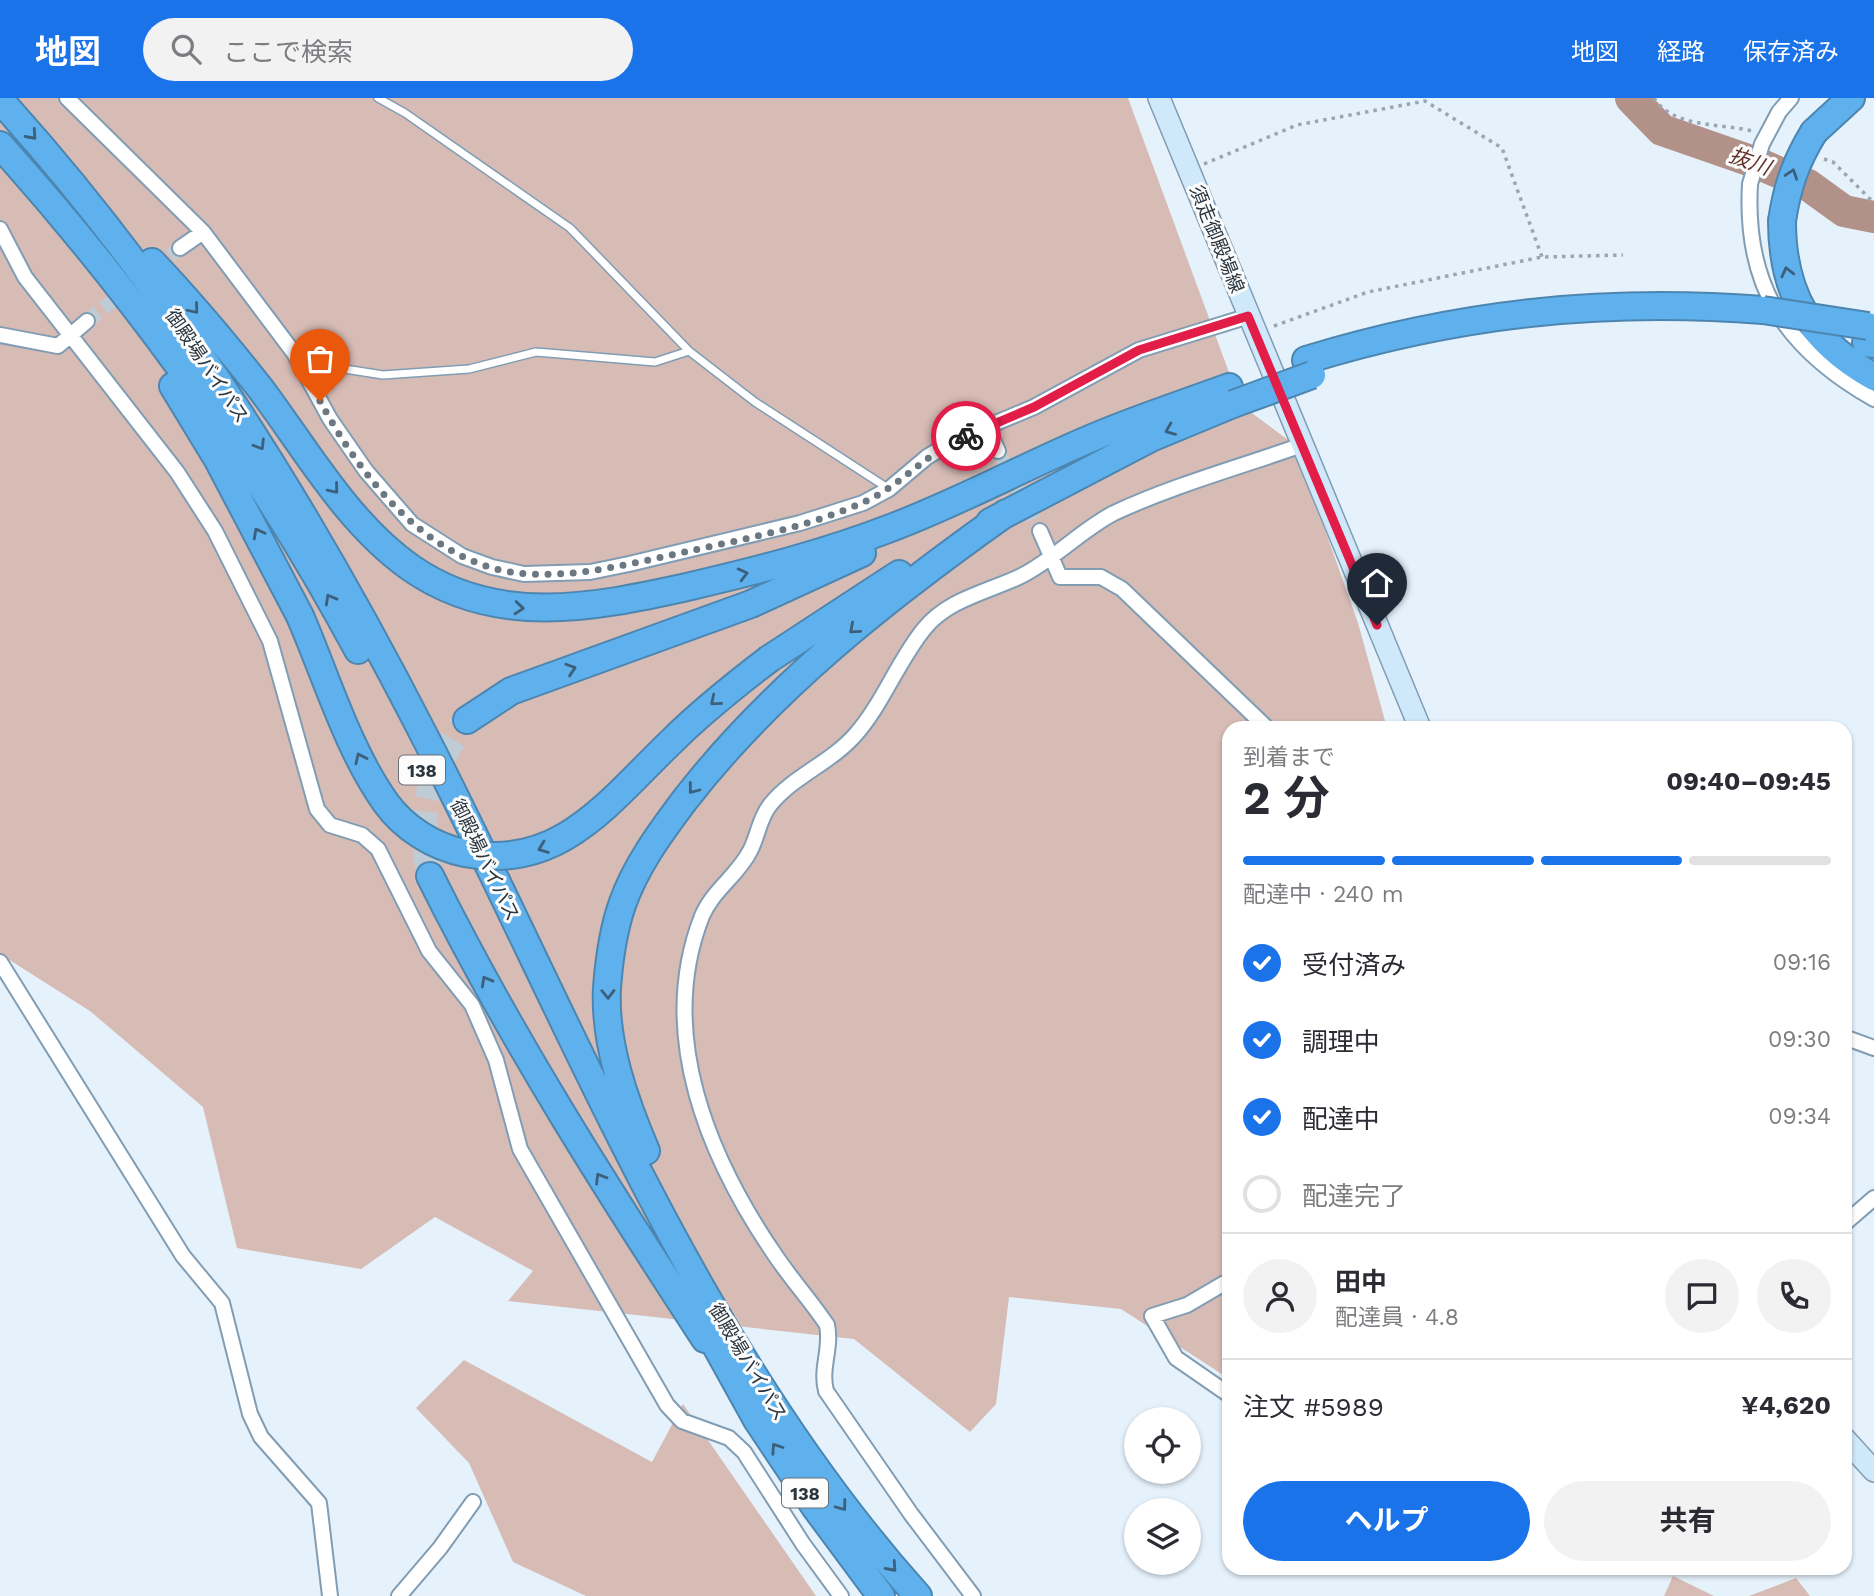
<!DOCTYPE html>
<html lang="ja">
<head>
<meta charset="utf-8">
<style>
  :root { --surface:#fff; --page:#f2f2f3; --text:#2b2b33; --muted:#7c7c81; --line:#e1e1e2; --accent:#1a73e8 }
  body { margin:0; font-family:"Work Sans","Noto Sans JP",sans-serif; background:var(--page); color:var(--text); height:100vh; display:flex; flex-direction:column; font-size:26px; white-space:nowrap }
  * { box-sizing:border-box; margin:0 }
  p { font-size:23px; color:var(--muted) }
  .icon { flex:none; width:38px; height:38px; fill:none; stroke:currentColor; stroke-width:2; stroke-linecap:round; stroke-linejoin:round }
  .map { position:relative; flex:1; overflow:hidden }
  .details { position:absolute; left:1222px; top:623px; width:630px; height:854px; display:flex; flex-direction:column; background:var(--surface); border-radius:21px; box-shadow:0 2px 5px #0004 }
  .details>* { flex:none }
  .controls { position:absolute; left:1124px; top:1309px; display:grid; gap:14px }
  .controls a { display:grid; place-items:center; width:77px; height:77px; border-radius:50%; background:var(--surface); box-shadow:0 2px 5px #0004; font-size:35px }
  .pin { position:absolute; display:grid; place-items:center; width:60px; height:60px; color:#fff; margin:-72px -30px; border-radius:50% 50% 50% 0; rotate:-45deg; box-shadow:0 0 7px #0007 }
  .pin .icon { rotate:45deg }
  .courier { position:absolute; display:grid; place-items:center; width:70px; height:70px; margin:-35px; border:5px solid #e11d48; border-radius:50%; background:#fff; color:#222; box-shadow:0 2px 9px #0007 }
  .head em { font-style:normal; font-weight:700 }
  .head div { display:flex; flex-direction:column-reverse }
  .head { display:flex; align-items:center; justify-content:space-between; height:119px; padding:0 21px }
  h1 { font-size:46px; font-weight:700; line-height:52px }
  .bar { display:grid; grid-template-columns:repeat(4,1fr); gap:10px 7px; align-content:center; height:84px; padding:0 21px }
  .bar i { height:9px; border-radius:5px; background:var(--line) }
  .bar .current { background:var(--accent) }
  .bar p { grid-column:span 4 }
  .line { display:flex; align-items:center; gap:18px; padding:0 21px; border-top:2px solid var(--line) }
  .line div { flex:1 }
  .round { display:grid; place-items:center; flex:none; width:74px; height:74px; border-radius:37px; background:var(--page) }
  ol { padding:0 21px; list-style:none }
  li { display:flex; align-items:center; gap:21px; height:77px }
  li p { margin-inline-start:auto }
  li .icon { padding:7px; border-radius:50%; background:var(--accent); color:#fff; stroke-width:4 }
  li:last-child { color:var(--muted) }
  li i { width:38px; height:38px; border:4px solid var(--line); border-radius:50% }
  .primary-button { display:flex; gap:14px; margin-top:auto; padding:14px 21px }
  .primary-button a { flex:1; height:80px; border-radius:42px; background:var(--accent); color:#fff; font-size:28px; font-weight:700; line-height:80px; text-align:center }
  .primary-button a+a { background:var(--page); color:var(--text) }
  header { display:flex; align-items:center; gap:42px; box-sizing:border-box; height:98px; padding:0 35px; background:var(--accent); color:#fff }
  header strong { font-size:33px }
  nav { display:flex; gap:38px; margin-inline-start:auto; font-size:24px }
  .search { width:490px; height:63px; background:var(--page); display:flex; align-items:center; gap:18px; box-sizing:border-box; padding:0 24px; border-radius:38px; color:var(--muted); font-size:26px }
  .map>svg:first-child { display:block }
</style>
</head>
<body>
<header>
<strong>地図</strong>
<div class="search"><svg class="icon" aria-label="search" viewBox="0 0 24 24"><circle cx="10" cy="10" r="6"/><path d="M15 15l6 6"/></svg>ここで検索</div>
<nav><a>地図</a><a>経路</a><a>保存済み</a></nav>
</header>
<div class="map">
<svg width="1874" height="1498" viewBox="0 0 1874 1498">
  <rect width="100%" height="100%" fill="#e5f1fb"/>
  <path fill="#d7bbb5" d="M0 0H1128L1241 307 1295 347 1358 525 1387 630H1228V1280L1121 1211 1009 1199 996 1306 970 1334 854 1241 508 1203 533 1173 435 1119 361 1171 237 1150 203 1009 90 913 0 856Z
    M464 1262 652 1364 683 1306 816 1498H586L513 1464 469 1365 416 1310Z
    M1673 1478 1714 1498H1664Z
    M1796 1480 1810 1498H1749Z"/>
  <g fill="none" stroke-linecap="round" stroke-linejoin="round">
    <path stroke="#b29189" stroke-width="32" d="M1631 0 1662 32 1757 65 1808 87 1844 113 1874 119"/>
    <path stroke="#bfcbd5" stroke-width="14" stroke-dasharray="14 7" stroke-linecap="butt" d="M154 171 180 150
      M87 223 127 192
      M998 353 1040 433"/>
    <path stroke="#bfcbd5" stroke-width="26" stroke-dasharray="26 13" stroke-linecap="butt" d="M430 778C415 716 429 672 467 622"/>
    <defs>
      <path id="service" d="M378 0 405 15 570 130 689 253 755 304 889 391
        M298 257 326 268 383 277 469 271 536 254 655 264 689 253"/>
      <path id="minor" d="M67 0 203 134 294 255 330 321 366 373 412 426 462 458 492 469 524 476 590 474 629 466 800 425 863 405 889 391 927 359 953 343 1034 309 1139 252 1249 218
        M1779 14 1791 0
        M1750 86C1744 189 1786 251 1874 301
        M0 131 25 179 177 374 215 433 270 543 317 711 330 727 362 737 378 751 429 853 472 907 496 962 520 1051 667 1307 682 1323 729 1340 744 1354 803 1446 841 1498
        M180 150 203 134
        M0 237 58 248 87 223
        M987 329 998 353
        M1040 433 1060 479H1101L1122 491 1267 630
        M0 864 183 1158 222 1205 250 1316 261 1339 319 1405 330 1498
        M1844 939 1874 950
        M1844 1126 1874 1100
        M1228 1183 1187 1207 1152 1218 1176 1260 1228 1296
        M399 1498 440 1450 473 1404
        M973 1498 911 1416 826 1293C820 1270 832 1250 827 1227 811 1203 791 1181 775 1157 708 1059 656 935 702 818 713 792 738 777 750 753 758 738 759 721 770 707 793 678 831 665 856 636 883 605 898 563 924 531 948 501 988 494 1021 478 1055 461 1081 432 1114 415 1174 387 1240 369 1302 347"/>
      <path id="secondary" d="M1159 0 1420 630
        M1844 1340 1874 1373"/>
      <path id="motorway" d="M0 2C173 193 309 412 426 641 576 933 696 1251 918 1498
        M1814 34 1851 0
        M0 47C138 201 260 370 358 552
        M1782 123C1782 196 1810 243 1874 279
        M152 164C190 204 226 247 260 290 306 351 347 425 411 470 496 529 592 510 687 489 755 473 823 456 888 431 958 405 1023 369 1092 340 1136 321 1183 306 1229 289
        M1866 245 1874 246
        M1306 262C1459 215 1603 200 1763 212
        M173 288 218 362 300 518
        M990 424 1151 340 1233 306
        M769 561 899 476
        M467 622 511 593 751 506 862 455
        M430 778C510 939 607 1091 705 1241
        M646 1053C625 1004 604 945 607 890 609 863 613 833 622 807 635 769 660 735 684 703 772 589 889 498 1006 415
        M701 1221 757 1322 815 1409 881 1498"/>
    </defs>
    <use href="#service" stroke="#819db4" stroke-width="10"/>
    <use href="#minor" stroke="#819db4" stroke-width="18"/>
    <use href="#secondary" stroke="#819db4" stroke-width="24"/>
    <use href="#motorway" stroke="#4c86b0" stroke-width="30"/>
    <path stroke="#9aa6b0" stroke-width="3.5" stroke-dasharray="3.5 5" stroke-linecap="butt" d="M1654 0C1673 30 1720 25 1752 33
      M1824 61 1833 64 1874 105
      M1204 66 1297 27 1425 3 1502 50 1542 159
      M1274 228 1368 194 1542 159 1623 157"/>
    <use href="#service" stroke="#fff" stroke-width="7"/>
    <use href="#minor" stroke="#fff" stroke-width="14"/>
    <use href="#secondary" stroke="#cfe8fa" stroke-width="21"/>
    <use href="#motorway" stroke="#5fb1ed" stroke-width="26"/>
    <defs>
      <path id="minor-bridge" d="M1750 86 1762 46 1779 14"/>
      <path id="motorway-bridge" d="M1782 123C1787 89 1796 63 1814 34
        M1763 212 1868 228
        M1233 306 1312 277
        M300 518C326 578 348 652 386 705 404 730 434 749 465 755 560 774 610 702 672 643 702 613 735 587 769 561"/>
    </defs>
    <use href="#minor-bridge" stroke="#819db4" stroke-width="18" stroke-linecap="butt"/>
    <use href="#motorway-bridge" stroke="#4c86b0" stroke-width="30" stroke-linecap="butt"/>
    <use href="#minor-bridge" stroke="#fff" stroke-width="14"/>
    <use href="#motorway-bridge" stroke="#5fb1ed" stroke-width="26"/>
  </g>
  <defs><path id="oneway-chevron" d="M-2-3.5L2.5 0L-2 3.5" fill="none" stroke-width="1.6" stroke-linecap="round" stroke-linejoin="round" transform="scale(1.75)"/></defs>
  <g stroke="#3c607c">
    <use href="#oneway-chevron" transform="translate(32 37) rotate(48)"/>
    <use href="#oneway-chevron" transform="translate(1792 76) rotate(-72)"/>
    <use href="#oneway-chevron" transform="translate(1787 174) rotate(-104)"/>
    <use href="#oneway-chevron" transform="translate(194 211) rotate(50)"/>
    <use href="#oneway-chevron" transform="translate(1170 332) rotate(158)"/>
    <use href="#oneway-chevron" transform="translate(260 347) rotate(58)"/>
    <use href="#oneway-chevron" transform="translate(334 391) rotate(51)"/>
    <use href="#oneway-chevron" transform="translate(258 435) rotate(-118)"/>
    <use href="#oneway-chevron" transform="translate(743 476) rotate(-14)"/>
    <use href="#oneway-chevron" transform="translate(330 501) rotate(-119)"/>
    <use href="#oneway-chevron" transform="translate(519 510) rotate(5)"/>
    <use href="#oneway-chevron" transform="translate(854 531) rotate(139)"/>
    <use href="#oneway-chevron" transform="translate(571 571) rotate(-18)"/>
    <use href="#oneway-chevron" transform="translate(715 603) rotate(140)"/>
    <use href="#oneway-chevron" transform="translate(360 660) rotate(-115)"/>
    <use href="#oneway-chevron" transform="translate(693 691) rotate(128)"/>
    <use href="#oneway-chevron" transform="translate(543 750) rotate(159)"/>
    <use href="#oneway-chevron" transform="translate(486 883) rotate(-119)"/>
    <use href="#oneway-chevron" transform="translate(608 896) rotate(89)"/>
    <use href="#oneway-chevron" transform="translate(600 1080) rotate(-121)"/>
    <use href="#oneway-chevron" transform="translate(776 1350) rotate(-124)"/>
    <use href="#oneway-chevron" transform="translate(842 1408) rotate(53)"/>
    <use href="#oneway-chevron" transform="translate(892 1469) rotate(48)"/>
  </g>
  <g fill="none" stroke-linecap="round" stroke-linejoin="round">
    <path stroke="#6b7781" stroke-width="7" stroke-dasharray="0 12.6" d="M320 303C362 381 431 470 528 476 581 479 633 465 685 454 744 441 809 429 864 404 902 387 927 354 966 338"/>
    <path stroke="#e11d48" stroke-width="9" d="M966 338 1034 309 1139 252 1248 218 1377 527"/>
  </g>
  <g text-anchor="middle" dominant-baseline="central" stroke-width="6" stroke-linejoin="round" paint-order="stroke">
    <g fill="#fcfcfc" stroke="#687178" stroke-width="2">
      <rect x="399" y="657.5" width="46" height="29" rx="5"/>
      <rect x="782" y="1380.5" width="46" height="29" rx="5"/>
    </g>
    <g font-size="18" font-weight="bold" fill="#29353f">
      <text x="422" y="672">138</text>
      <text x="805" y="1395">138</text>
    </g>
    <g font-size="19" fill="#29353f" stroke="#fcfcfc">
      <text transform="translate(1217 141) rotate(68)">須走御殿場線</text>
      <text transform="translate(207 268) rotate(56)">御殿場バイパス</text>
      <text transform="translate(485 762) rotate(64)">御殿場バイパス</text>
      <text transform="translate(748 1264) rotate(59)">御殿場バイパス</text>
    </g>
    <g font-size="21" font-style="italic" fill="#633228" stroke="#fcfcfc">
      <text transform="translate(1750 63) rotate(20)">抜川</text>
    </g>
  </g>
</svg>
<div class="controls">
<a><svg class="icon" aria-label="locate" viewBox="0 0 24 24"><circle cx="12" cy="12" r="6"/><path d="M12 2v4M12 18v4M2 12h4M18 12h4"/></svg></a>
<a><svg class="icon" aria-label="layers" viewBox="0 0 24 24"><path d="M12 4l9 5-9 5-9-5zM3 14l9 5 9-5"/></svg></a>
</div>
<div class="pin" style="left:320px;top:303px;background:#ea580c"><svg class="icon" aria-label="bag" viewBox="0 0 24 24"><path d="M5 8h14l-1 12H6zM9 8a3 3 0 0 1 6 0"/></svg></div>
<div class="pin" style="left:1377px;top:527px;background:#1f2937"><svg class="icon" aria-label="home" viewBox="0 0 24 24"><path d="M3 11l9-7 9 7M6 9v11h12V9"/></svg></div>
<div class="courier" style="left:966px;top:338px"><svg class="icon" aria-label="bike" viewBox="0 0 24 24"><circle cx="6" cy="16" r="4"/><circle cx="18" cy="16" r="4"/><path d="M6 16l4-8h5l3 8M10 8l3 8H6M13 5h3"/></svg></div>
<section class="details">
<div class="head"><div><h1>2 分</h1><p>到着まで</p></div><em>09:40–09:45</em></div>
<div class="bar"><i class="current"></i><i class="current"></i><i class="current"></i><i></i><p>配達中 · 240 m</p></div>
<ol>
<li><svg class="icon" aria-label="check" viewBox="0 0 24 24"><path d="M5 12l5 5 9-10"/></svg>受付済み<p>09:16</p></li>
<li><svg class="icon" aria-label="check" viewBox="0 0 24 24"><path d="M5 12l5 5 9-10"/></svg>調理中<p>09:30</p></li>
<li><svg class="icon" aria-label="check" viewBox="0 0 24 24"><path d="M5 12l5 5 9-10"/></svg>配達中<p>09:34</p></li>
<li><i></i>配達完了</li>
</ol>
<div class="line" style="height:126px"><a class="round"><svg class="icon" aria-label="person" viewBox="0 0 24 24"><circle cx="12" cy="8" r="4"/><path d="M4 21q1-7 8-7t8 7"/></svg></a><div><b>田中</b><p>配達員 · 4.8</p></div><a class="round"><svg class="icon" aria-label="chat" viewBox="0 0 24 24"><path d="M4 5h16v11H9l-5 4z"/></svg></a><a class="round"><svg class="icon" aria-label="phone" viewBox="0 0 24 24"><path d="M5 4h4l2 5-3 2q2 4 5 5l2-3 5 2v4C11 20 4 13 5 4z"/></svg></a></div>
<div class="line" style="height:91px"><div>注文 #5989</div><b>¥4,620</b></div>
<div class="primary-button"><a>ヘルプ</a><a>共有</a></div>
</section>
</div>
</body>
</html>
